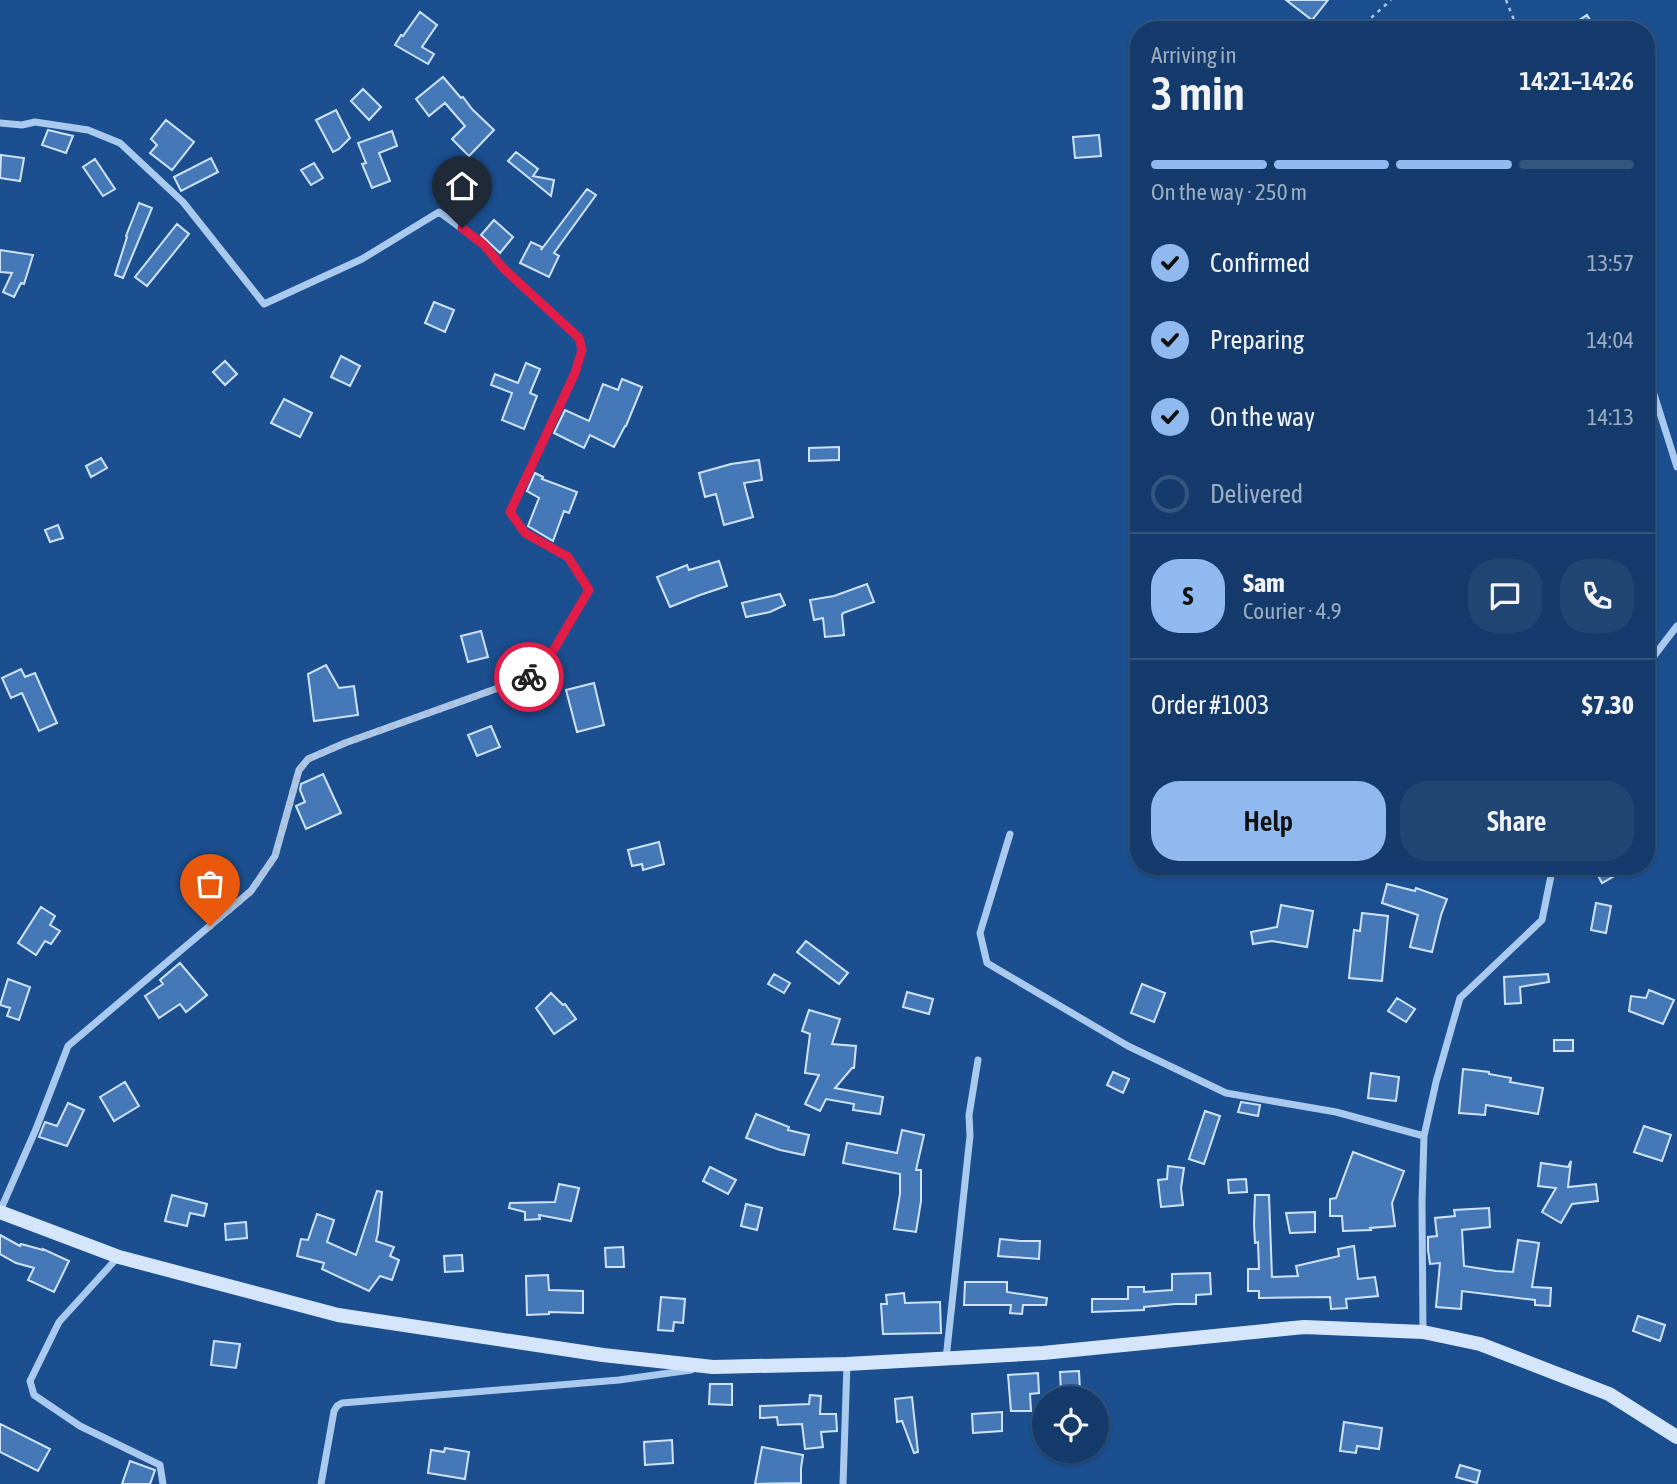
<!DOCTYPE html>
<html lang="en">
<head>
<meta charset="utf-8">
<style>
  :root { --surface:#143b6b; --page:#214673; --text:#f1f3f6; --muted:#9dadc1; --line:#33557e; --accent:#90b9f0 }
  body { margin:0; font-family:"Asap Condensed",sans-serif; background:var(--page); color:var(--text); height:100vh; display:flex; flex-direction:column; font-size:26px; white-space:nowrap }
  * { box-sizing:border-box; margin:0 }
  p { font-size:23px; color:var(--muted) }
  .icon { flex:none; width:38px; height:38px; fill:none; stroke:currentColor; stroke-width:2; stroke-linecap:round; stroke-linejoin:round }
  .map { position:relative; flex:1; overflow:hidden }
  .panel { position:absolute; left:1130px; top:21px; width:525px; height:854px; display:flex; flex-direction:column; background:var(--surface); border-radius:28px; box-shadow:0 2px 5px #0004,0 0 0 2px var(--line) }
  .panel>* { flex:none }
  .controls { position:absolute; left:1032px; top:1386px; display:grid; gap:14px }
  .controls a { display:grid; place-items:center; width:77px; height:77px; border-radius:50%; background:var(--surface); box-shadow:0 2px 5px #0004,0 0 0 2px var(--line); font-size:35px }
  .pin { position:absolute; display:grid; place-items:center; width:60px; height:60px; color:#fff; margin:-72px -30px; border-radius:50% 50% 50% 0; rotate:-45deg; box-shadow:0 0 7px #0007 }
  .pin .icon { rotate:45deg }
  .courier { position:absolute; display:grid; place-items:center; width:70px; height:70px; margin:-35px; border:5px solid #e11d48; border-radius:50%; background:#fff; color:#222; box-shadow:0 2px 9px #0007 }
  .headline em { font-style:normal; font-weight:600 }
  .headline div { display:flex; flex-direction:column-reverse }
  .headline { display:flex; align-items:center; justify-content:space-between; height:119px; padding:0 21px }
  h1 { font-size:46px; font-weight:600; line-height:52px }
  .bar { display:grid; grid-template-columns:repeat(4,1fr); gap:10px 7px; align-content:center; height:84px; padding:0 21px }
  .bar i { height:9px; border-radius:5px; background:var(--line) }
  .bar .active { background:var(--accent) }
  .bar p { grid-column:span 4 }
  .line { display:flex; align-items:center; gap:18px; padding:0 21px; border-top:2px solid var(--line) }
  .line div { flex:1 }
  .round { display:grid; place-items:center; flex:none; width:74px; height:74px; border-radius:28px; background:var(--page) }
  ol { padding:0 21px; list-style:none }
  li { display:flex; align-items:center; gap:21px; height:77px }
  li p { margin-inline-start:auto }
  li .icon { padding:7px; border-radius:50%; background:var(--accent); color:#111; stroke-width:4 }
  li:last-child { color:var(--muted) }
  li i { width:38px; height:38px; border:4px solid var(--line); border-radius:50% }
  .cta { display:flex; gap:14px; margin-top:auto; padding:14px 21px }
  .cta a { flex:1; height:80px; border-radius:28px; background:var(--accent); color:#111; font-size:28px; font-weight:600; line-height:80px; text-align:center }
  .cta a+a { background:var(--page); color:var(--text) }
  .map>svg:first-child { display:block }
</style>
</head>
<body>
<div class="map">
<svg width="1677" height="1484" viewBox="0 0 1677 1484">
  <rect width="100%" height="100%" fill="#1b4f8f"/>
  <path fill="#4478b7" stroke="#cfe3fa" stroke-width="2" d="M1286 0H1328L1312 20Z
    M420 12 437 25 422 47 434 54 428 64 395 45 401 35 403 36Z
    M1587 15 1596 30H1564Z
    M443 77 461 98 463 97 472 109 494 130 469 156 452 139 465 126 445 103 429 116 416 99Z
    M363 89 381 107 369 120 351 101Z
    M336 110 350 138 339 149 333 152 316 120Z
    M166 120 194 142 172 170 150 153 157 145 151 139Z
    M48 130 73 136 66 153 42 145Z
    M392 131 397 146 379 153 390 181 372 188 362 164 366 163 358 143Z
    M1099 135 1101 156 1075 158 1073 137Z
    M516 152 538 169 533 176 554 180 551 196 508 161Z
    M1 155 24 158 20 181 0 178Z
    M211 158 218 172 181 191 174 177Z
    M95 159 115 189 103 196 83 167Z
    M314 163 323 178 311 185 301 170Z
    M587 189 596 195 554 253 559 256 549 277 520 263 531 242 542 247 541 250Z
    M139 203 152 208 123 278 115 275 127 237 126 236Z
    M494 220 513 237 500 253 481 235Z
    M177 224 189 234 147 286 135 277Z
    M0 250 33 255 24 284 21 283 14 297 3 292 12 273 0 272Z
    M434 302 454 310 445 332 425 323Z
    M341 356 360 366 350 386 331 377Z
    M225 361 237 374 225 385 213 372Z
    M526 363 540 369 530 393 537 396 524 429 502 420 512 393 491 385 495 374 518 383Z
    M622 379 642 387 626 426H625L614 447 590 435 584 448 554 433 565 410 589 421 603 384 618 390Z
    M284 399 312 413 300 437 271 423Z
    M839 447V460L809 461V448Z
    M101 458 107 468 91 477 86 466Z
    M759 460 762 480 744 483 753 517 724 525 716 494 705 497 699 473 731 464Z
    M535 473 543 477 542 479 577 492 569 513 564 511 553 541 528 526 539 498 527 491Z
    M58 525 63 538 50 542 45 530Z
    M719 561 727 586 700 595 670 607 657 577 687 565 689 570Z
    M867 584 874 602 843 613 842 615 844 635 825 637 823 618 814 620 810 600 834 596Z
    M780 594 785 605 770 612 746 617 742 603Z
    M481 631 488 657 468 662 461 636Z
    M326 665 339 688 354 686 358 715 314 721 308 674Z
    M21 669 25 677 35 673 57 723 39 731 22 693 11 698 2 678Z
    M594 683 604 725 577 732 566 690Z
    M491 726 500 747 477 756 468 735Z
    M323 774 341 813 306 829 296 806 305 802 300 790 301 784Z
    M659 842 664 864 643 870 642 864 632 866 628 850Z
    M1593 866H1611L1616 875 1602 883Z
    M1387 884 1415 891 1416 888 1447 899 1441 915 1432 952 1410 947 1418 915 1382 903Z
    M1596 903 1611 906 1606 933 1591 930Z
    M1281 905 1313 911 1307 947 1272 941 1253 944 1251 932 1277 927Z
    M41 907 55 916 50 925 60 931 51 944 45 941 36 955 18 943Z
    M1362 913 1388 916 1382 981 1349 978 1354 930 1360 931Z
    M806 941 848 973 839 984 797 952Z
    M180 963 207 995 186 1012 180 1004 159 1018 145 996 163 984 160 980Z
    M774 974 790 983 784 993 768 984Z
    M1548 974 1549 982 1520 987 1521 1003 1505 1004 1504 977Z
    M8 979 30 987 19 1020 7 1016 10 1008 0 1005Z
    M1142 984 1165 993 1154 1022 1131 1013Z
    M1649 990 1674 1000 1663 1024 1629 1011 1631 996 1646 998Z
    M907 992 933 999 929 1014 903 1007Z
    M551 993 563 1005 565 1004 576 1019 554 1034 536 1008Z
    M1397 998 1415 1009 1406 1022 1388 1011Z
    M809 1010 840 1019 832 1044 856 1046 854 1068H852L835 1088 883 1097 880 1114 853 1110 854 1104 826 1099 820 1111 805 1104 819 1075 805 1073 810 1034 802 1031Z
    M1554 1040H1573V1051H1554Z
    M1463 1069 1489 1072V1074L1511 1078 1510 1082 1543 1088 1538 1114 1486 1105 1485 1115 1459 1113Z
    M1113 1072 1129 1079 1123 1093 1107 1085Z
    M1371 1073 1399 1077 1396 1101 1368 1098Z
    M125 1082 139 1106 114 1121 100 1097Z
    M1241 1102 1260 1105 1258 1116 1238 1112Z
    M68 1103 84 1110 67 1146 39 1137 45 1122 57 1126Z
    M1205 1111 1220 1116 1204 1164 1189 1159Z
    M756 1114 789 1127 788 1130 809 1135 804 1155 780 1150 746 1138Z
    M1644 1126 1671 1135 1662 1161 1634 1152Z
    M902 1130 924 1135 916 1170H921V1201L916 1232 894 1229 900 1194V1174L843 1163 847 1143 897 1153Z
    M1353 1152 1404 1171 1392 1203 1395 1226 1370 1228 1371 1230 1343 1231 1342 1216H1330V1199L1336 1198Z
    M1571 1161 1568 1187 1596 1184 1598 1201 1572 1204 1561 1223 1542 1212 1556 1188 1538 1186 1541 1163 1568 1167Z
    M1168 1166 1184 1168 1181 1188 1183 1205 1161 1207 1158 1180 1167 1179Z
    M710 1167 736 1180 728 1194 703 1181Z
    M1246 1179 1247 1192 1229 1193 1228 1180Z
    M559 1184 579 1188 571 1221 539 1215 540 1219 525 1220V1212L509 1208 510 1203 555 1202Z
    M377 1191 382 1192 378 1233 376 1241 394 1247 390 1256 399 1260 392 1280 380 1276 369 1291 322 1269 324 1263 297 1256 301 1239 308 1240 317 1214 334 1220 327 1242 356 1255Z
    M172 1195 207 1204 204 1216 190 1213 187 1226 165 1221Z
    M1255 1195H1269L1272 1277 1298 1276 1296 1266 1339 1256 1338 1249 1354 1246 1358 1279 1375 1277 1378 1296 1346 1299 1347 1308 1331 1309 1330 1297 1259 1298V1291H1248V1269H1259L1258 1242 1255 1243 1254 1224Z
    M746 1204 762 1208 757 1230 741 1226Z
    M1489 1208 1490 1227 1462 1230 1464 1266 1496 1271 1513 1272 1518 1240 1539 1243 1532 1287 1551 1288 1550 1306 1535 1305V1300L1462 1291 1461 1309 1436 1307 1440 1263 1430 1264 1428 1250V1237L1437 1236 1435 1218 1455 1216 1454 1210Z
    M1315 1212V1232L1290 1233 1286 1213Z
    M246 1222 247 1238 226 1240 225 1224Z
    M0 1235 20 1246 21 1244 43 1250V1249L69 1261 54 1292 28 1280 34 1268 16 1263 0 1254Z
    M1000 1239 1020 1241H1040L1039 1259 998 1256Z
    M623 1247 624 1267H606L605 1248Z
    M462 1255 463 1271 445 1272 444 1256Z
    M1210 1273 1211 1294 1196 1295V1304H1175L1144 1307V1310L1092 1312V1299H1128V1287H1144V1292L1172 1290V1274Z
    M548 1275 549 1290 583 1291V1313L549 1312V1314L527 1315 526 1276Z
    M965 1282H1007V1292L1047 1298 1046 1305H1023L1022 1314 1010 1313 1011 1305H964Z
    M904 1293 905 1303 940 1302 941 1333 883 1334 881 1304H887L886 1295Z
    M661 1297 685 1299 683 1323 674 1322 673 1331 658 1330Z
    M1638 1316 1665 1325 1660 1341 1633 1331Z
    M214 1341 240 1344 236 1368 211 1365Z
    M1079 1371 1080 1391 1061 1392 1060 1372Z
    M1038 1373 1039 1393 1030 1394 1031 1411H1011L1008 1375Z
    M710 1384H732V1405L709 1404Z
    M810 1395 821 1396 820 1414H836L837 1431 821 1432 823 1447 805 1449 802 1424 778 1425 777 1417 760 1418V1406L809 1404Z
    M912 1397 918 1452 914 1453 902 1421 897 1422 895 1399Z
    M1002 1412V1431L973 1433 972 1414Z
    M1344 1422 1382 1428 1379 1449 1357 1446 1356 1453 1340 1451Z
    M0 1424 50 1449 38 1471 0 1452Z
    M672 1440 673 1463 645 1465 644 1442Z
    M762 1447 803 1455 801 1468V1483L755 1484Z
    M445 1448 469 1452 465 1479 428 1473 431 1450 444 1452Z
    M130 1461 155 1470 150 1484H122Z
    M1460 1465 1480 1471 1477 1483 1456 1477Z"/>
  <g fill="none" stroke-linecap="round" stroke-linejoin="round">
    <path stroke="#a9c9ee" stroke-width="2.5" stroke-dasharray="3.5 5" stroke-linecap="butt" d="M1506 0 1518 30
      M1360 30 1362 26 1391 0"/>
    <path stroke="#a9c9ee" stroke-width="7" d="M0 123 22 125 35 122 88 130 120 143 183 202 264 304 362 259 439 212 484 245 503 268 579 337 582 350 575 373 510 512 525 533 568 557 589 590 540 673 345 743 308 759 299 770 275 856 251 891 68 1046 36 1129 0 1211
      M1647 372 1677 467
      M1647 665 1677 626
      M1010 834 980 933 987 963 1128 1046 1226 1093 1336 1112 1424 1136
      M118 1257 59 1322 30 1381 34 1395 80 1426 160 1465 163 1484
      M1423 1332 1422 1202 1424 1136 1436 1082 1460 998 1542 920 1553 866
      M946 1359 970 1136 969 1115 978 1060
      M321 1484 334 1411 337 1406 342 1403 619 1380 691 1370
      M843 1484 847 1364"/>
    <path stroke="#d6e6fa" stroke-width="14" d="M0 1212 119 1257 338 1315 603 1355 713 1367 847 1364 1043 1353 1304 1327 1423 1332 1480 1344 1609 1394 1677 1437"/>
  </g>
  <g fill="none" stroke-linecap="round" stroke-linejoin="round">
    <path stroke="#afc1d8" stroke-width="7" stroke-dasharray="0 12.6" d="M210 926 251 891 275 856 299 770 308 759 345 743 529 677"/>
    <path stroke="#e11d48" stroke-width="9" d="M462 228 484 245 503 268 579 338 582 350 575 373 510 512 525 533 568 557 589 590 540 673 529 677"/>
  </g>
</svg>
<div class="controls">
<a><svg class="icon" aria-label="locate" viewBox="0 0 24 24"><circle cx="12" cy="12" r="6"/><path d="M12 2v4M12 18v4M2 12h4M18 12h4"/></svg></a>
</div>
<div class="pin" style="left:210px;top:926px;background:#ea580c"><svg class="icon" aria-label="bag" viewBox="0 0 24 24"><path d="M5 8h14l-1 12H6zM9 8a3 3 0 0 1 6 0"/></svg></div>
<div class="pin" style="left:462px;top:228px;background:#1f2937"><svg class="icon" aria-label="home" viewBox="0 0 24 24"><path d="M3 11l9-7 9 7M6 9v11h12V9"/></svg></div>
<div class="courier" style="left:529px;top:677px"><svg class="icon" aria-label="bike" viewBox="0 0 24 24"><circle cx="6" cy="16" r="4"/><circle cx="18" cy="16" r="4"/><path d="M6 16l4-8h5l3 8M10 8l3 8H6M13 5h3"/></svg></div>
<section class="panel">
<div class="headline"><div><h1>3 min</h1><p>Arriving in</p></div><em>14:21–14:26</em></div>
<div class="bar"><i class="active"></i><i class="active"></i><i class="active"></i><i></i><p>On the way · 250 m</p></div>
<ol>
<li><svg class="icon" aria-label="check" viewBox="0 0 24 24"><path d="M5 12l5 5 9-10"/></svg>Confirmed<p>13:57</p></li>
<li><svg class="icon" aria-label="check" viewBox="0 0 24 24"><path d="M5 12l5 5 9-10"/></svg>Preparing<p>14:04</p></li>
<li><svg class="icon" aria-label="check" viewBox="0 0 24 24"><path d="M5 12l5 5 9-10"/></svg>On the way<p>14:13</p></li>
<li><i></i>Delivered</li>
</ol>
<div class="line" style="height:126px"><b class="round" style="background:var(--accent);color:#111">S</b><div><b>Sam</b><p>Courier · 4.9</p></div><a class="round"><svg class="icon" aria-label="chat" viewBox="0 0 24 24"><path d="M4 5h16v11H9l-5 4z"/></svg></a><a class="round"><svg class="icon" aria-label="phone" viewBox="0 0 24 24"><path d="M5 4h4l2 5-3 2q2 4 5 5l2-3 5 2v4C11 20 4 13 5 4z"/></svg></a></div>
<div class="line" style="height:91px"><div>Order #1003</div><b>$7.30</b></div>
<div class="cta"><a>Help</a><a>Share</a></div>
</section>
</div>
</body>
</html>
